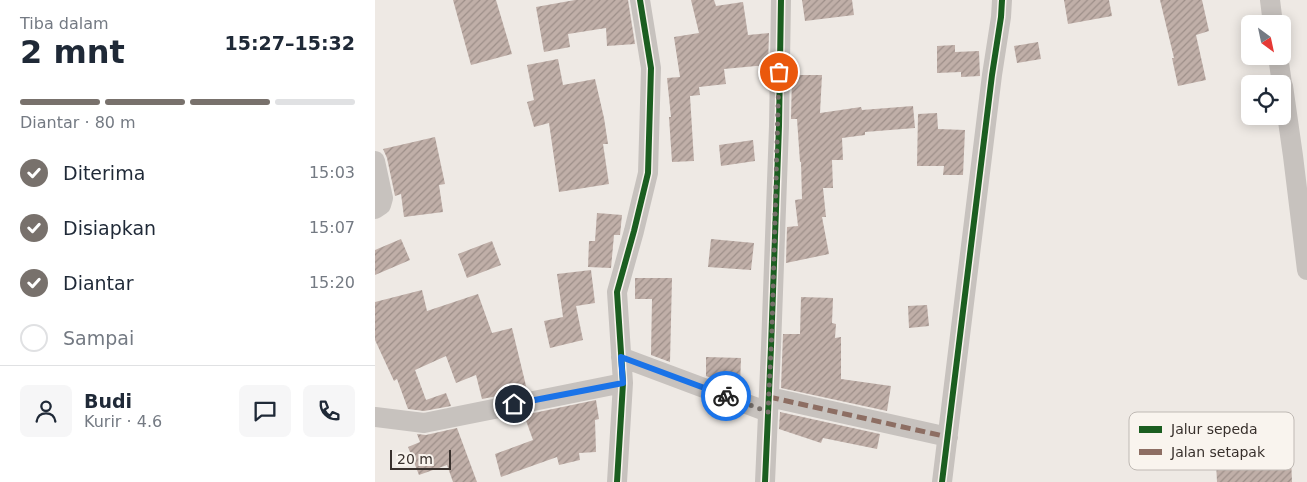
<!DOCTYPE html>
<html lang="id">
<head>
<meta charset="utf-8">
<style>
  :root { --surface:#fff; --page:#f6f6f7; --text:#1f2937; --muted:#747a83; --line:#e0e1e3; --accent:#78716c }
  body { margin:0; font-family:"DejaVu Sans",sans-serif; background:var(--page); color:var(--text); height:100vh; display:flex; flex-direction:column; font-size:19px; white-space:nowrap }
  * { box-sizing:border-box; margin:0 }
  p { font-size:16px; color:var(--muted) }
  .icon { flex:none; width:28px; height:28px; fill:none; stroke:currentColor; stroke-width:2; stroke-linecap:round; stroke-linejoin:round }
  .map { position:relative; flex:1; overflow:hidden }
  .panel { display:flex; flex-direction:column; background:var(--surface); width:375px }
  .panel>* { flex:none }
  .needle { width:32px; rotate:147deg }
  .buttons { position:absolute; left:866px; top:15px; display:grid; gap:10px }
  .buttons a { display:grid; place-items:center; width:50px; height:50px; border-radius:8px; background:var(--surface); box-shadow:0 2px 12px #0003; font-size:25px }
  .scale { position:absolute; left:15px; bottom:12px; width:61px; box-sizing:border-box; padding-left:5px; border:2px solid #38302c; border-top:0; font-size:14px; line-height:18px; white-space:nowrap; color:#38302c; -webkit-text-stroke:4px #f9f4ee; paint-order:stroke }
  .pin { position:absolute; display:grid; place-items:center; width:42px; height:42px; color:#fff; margin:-21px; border:2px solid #fff; border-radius:50%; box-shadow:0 1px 5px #0007 }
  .courier { position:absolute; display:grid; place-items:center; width:50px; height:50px; margin:-25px; border:4px solid #1a73e8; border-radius:50%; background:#fff; color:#222; box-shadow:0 1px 6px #0007 }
  .headline em { font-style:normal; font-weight:600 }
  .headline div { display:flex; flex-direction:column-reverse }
  .headline { display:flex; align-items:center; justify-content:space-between; height:85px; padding:0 20px }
  h1 { font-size:32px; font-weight:600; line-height:38px }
  .bar { display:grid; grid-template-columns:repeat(4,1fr); gap:8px 5px; align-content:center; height:60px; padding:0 20px }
  .bar i { height:6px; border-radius:4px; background:var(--line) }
  .bar .on { background:var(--accent) }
  .bar p { grid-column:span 4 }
  .line { display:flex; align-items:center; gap:12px; padding:0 20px; border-top:1px solid var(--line) }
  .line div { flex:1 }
  .round { display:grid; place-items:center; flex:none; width:52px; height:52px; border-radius:8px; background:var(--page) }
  ol { padding:0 20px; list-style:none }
  li { display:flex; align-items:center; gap:15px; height:55px }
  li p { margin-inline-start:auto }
  li .icon { padding:5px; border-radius:50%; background:var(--accent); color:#fff; stroke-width:4 }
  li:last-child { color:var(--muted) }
  li i { width:28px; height:28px; border:2px solid var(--line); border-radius:50% }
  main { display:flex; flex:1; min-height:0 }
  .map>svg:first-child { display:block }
</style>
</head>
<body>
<main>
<section class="panel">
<div class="headline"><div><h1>2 mnt</h1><p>Tiba dalam</p></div><em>15:27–15:32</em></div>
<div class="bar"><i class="on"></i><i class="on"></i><i class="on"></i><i></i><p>Diantar · 80 m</p></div>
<ol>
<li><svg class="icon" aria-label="check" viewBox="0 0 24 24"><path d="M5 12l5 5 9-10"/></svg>Diterima<p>15:03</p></li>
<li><svg class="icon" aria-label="check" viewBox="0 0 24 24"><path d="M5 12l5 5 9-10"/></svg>Disiapkan<p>15:07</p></li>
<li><svg class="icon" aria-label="check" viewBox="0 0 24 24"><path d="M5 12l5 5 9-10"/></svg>Diantar<p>15:20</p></li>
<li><i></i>Sampai</li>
</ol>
<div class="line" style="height:90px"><a class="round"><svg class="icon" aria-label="person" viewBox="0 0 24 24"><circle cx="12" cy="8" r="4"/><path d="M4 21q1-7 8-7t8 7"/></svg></a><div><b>Budi</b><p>Kurir · 4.6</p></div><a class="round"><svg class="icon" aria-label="chat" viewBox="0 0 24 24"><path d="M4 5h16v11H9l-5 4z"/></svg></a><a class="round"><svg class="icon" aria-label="phone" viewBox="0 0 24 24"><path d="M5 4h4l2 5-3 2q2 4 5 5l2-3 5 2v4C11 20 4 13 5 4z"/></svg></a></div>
</section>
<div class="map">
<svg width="932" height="482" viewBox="0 0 932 482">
  <defs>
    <pattern id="building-hatch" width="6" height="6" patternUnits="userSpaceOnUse" patternTransform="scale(1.25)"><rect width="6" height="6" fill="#c0afa8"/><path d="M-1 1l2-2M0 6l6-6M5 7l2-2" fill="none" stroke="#9d8f89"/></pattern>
  </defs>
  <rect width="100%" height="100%" fill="#eee9e4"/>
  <path fill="url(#building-hatch)" d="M78 0H121L137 54 96 65Z
    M200 0H253L260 44 232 46 231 28 193 34 195 47 169 52 161 7Z
    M316 0H339L341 6 368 2 373 35 394 33 393 65 349 69 351 84 324 87 325 95 315 96 319 161 297 162 294 117H296L292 78 305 77 299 37 324 33Z
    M427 0H477L479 15 430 21Z
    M689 0H734L737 16 693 24Z
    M785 0H827L834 31 821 35 831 80 803 86 797 58H799Z
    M663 42 666 59 642 63 639 46Z
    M580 45V52L604 51 605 76 586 77V72L562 73V46Z
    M183 59 188 85 220 79 229 118 233 144H228L234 184 184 192 174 123 159 127 152 102 159 100 152 65Z
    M417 75H447L445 113 486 107 487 110 538 106 540 128 490 132V135L467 138 468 160H457L458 188H448L451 217H447L454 254 411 263 412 227 423 226 420 200 427 199 426 162H425L422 119H416Z
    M562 113 563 129 590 130 588 175H568L569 166H542L543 114Z
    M60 137 70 184 64 185 68 212 29 217 26 194 20 196 12 158 8 149Z
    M378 140 380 161 346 166 344 145Z
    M222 213 247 215 245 235H239L236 268 213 267 214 241H220Z
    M26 239 35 260 0 275V250Z
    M336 239 379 243 376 270 333 267Z
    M117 241 126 265 92 278 83 254Z
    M216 270 220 303 201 306 208 340 175 348 169 321 188 317 182 274Z
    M260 278H297L295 362 276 355 277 299H260Z
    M47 290 52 311 103 294 117 333 137 328 152 390 107 399 101 375 81 383 71 356 40 370 51 400 71 393 76 406 49 411 33 409 22 379 19 381 0 340V302Z
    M426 297 458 298 457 323 461 324 460 338 466 337V379L516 386 512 411 406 388 408 334H425Z
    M552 305 554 326 534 328 533 306Z
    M331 357 366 358 365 386 355 385 331 376Z
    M221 400 224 419 220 420 221 452 204 453 205 460 184 465 182 457 126 477 120 454 158 440 149 415Z
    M405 412 505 434 502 449 448 438 446 443 404 429Z
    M82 428 102 482H78L72 465 44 475 33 447 45 442 42 434 51 435Z
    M916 457 917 482H842L841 462Z"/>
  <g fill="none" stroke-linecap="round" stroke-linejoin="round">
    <path stroke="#c7c2be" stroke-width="20" d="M895 0 898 24
      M903 56 907 84
      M908 86 918 156 932 270
      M0 161 8 198 6 205 0 209
      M246 357 393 412
      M394 397 573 437
      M0 417 49 423 248 383
      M242 482 248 383 242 292 259 231 273 173 276 68 265 0
      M390 482 396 347 404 126 406 0
      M567 482 617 75 626 17 627 0"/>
    <path stroke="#8d6e63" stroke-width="5" stroke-dasharray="10 5" stroke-linecap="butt" d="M394 397 573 437"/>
    <defs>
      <path id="cycleway" d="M242 482 248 383 242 292 259 231 273 173 276 68 265 0
        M390 482 396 347 404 126 406 0
        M567 482 617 75 626 17 627 0"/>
    </defs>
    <use href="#cycleway" stroke="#f9f4ee" stroke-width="9"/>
    <use href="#cycleway" stroke="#1b5e20" stroke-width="6"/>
  </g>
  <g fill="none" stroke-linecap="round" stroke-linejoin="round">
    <path stroke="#78716c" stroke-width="5" stroke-dasharray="0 9" d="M351 396 393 412 397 329 404 72"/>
    <path stroke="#1a73e8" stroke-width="6" d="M139 404 248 383 246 357 351 396"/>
  </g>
  <rect x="754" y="412" width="165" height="58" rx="8" fill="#f9f4ee" stroke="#bfb9b4" stroke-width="1"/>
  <rect x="764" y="426" width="23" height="7" fill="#1b5e20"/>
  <rect x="764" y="449" width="23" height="6" fill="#8d6e63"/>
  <g font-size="14" fill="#38302c">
    <text x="796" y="434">Jalur sepeda</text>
    <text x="796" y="457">Jalan setapak</text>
  </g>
</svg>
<div class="buttons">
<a><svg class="needle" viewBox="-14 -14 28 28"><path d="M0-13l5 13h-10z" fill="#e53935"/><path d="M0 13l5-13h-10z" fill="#747a83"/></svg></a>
<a><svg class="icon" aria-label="locate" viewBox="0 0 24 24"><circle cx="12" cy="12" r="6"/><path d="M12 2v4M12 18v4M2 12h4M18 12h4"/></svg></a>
</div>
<div class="scale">20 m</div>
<div class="pin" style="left:404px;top:72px;background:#ea580c"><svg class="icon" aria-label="bag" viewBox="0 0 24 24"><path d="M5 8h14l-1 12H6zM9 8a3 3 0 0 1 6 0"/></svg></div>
<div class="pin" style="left:139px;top:404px;background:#1f2937"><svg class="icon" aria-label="home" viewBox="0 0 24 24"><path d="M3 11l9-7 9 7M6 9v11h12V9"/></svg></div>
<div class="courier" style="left:351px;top:396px"><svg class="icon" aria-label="bike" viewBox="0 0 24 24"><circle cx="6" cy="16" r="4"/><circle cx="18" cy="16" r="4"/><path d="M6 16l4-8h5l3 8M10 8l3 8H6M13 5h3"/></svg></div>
</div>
</main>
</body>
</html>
